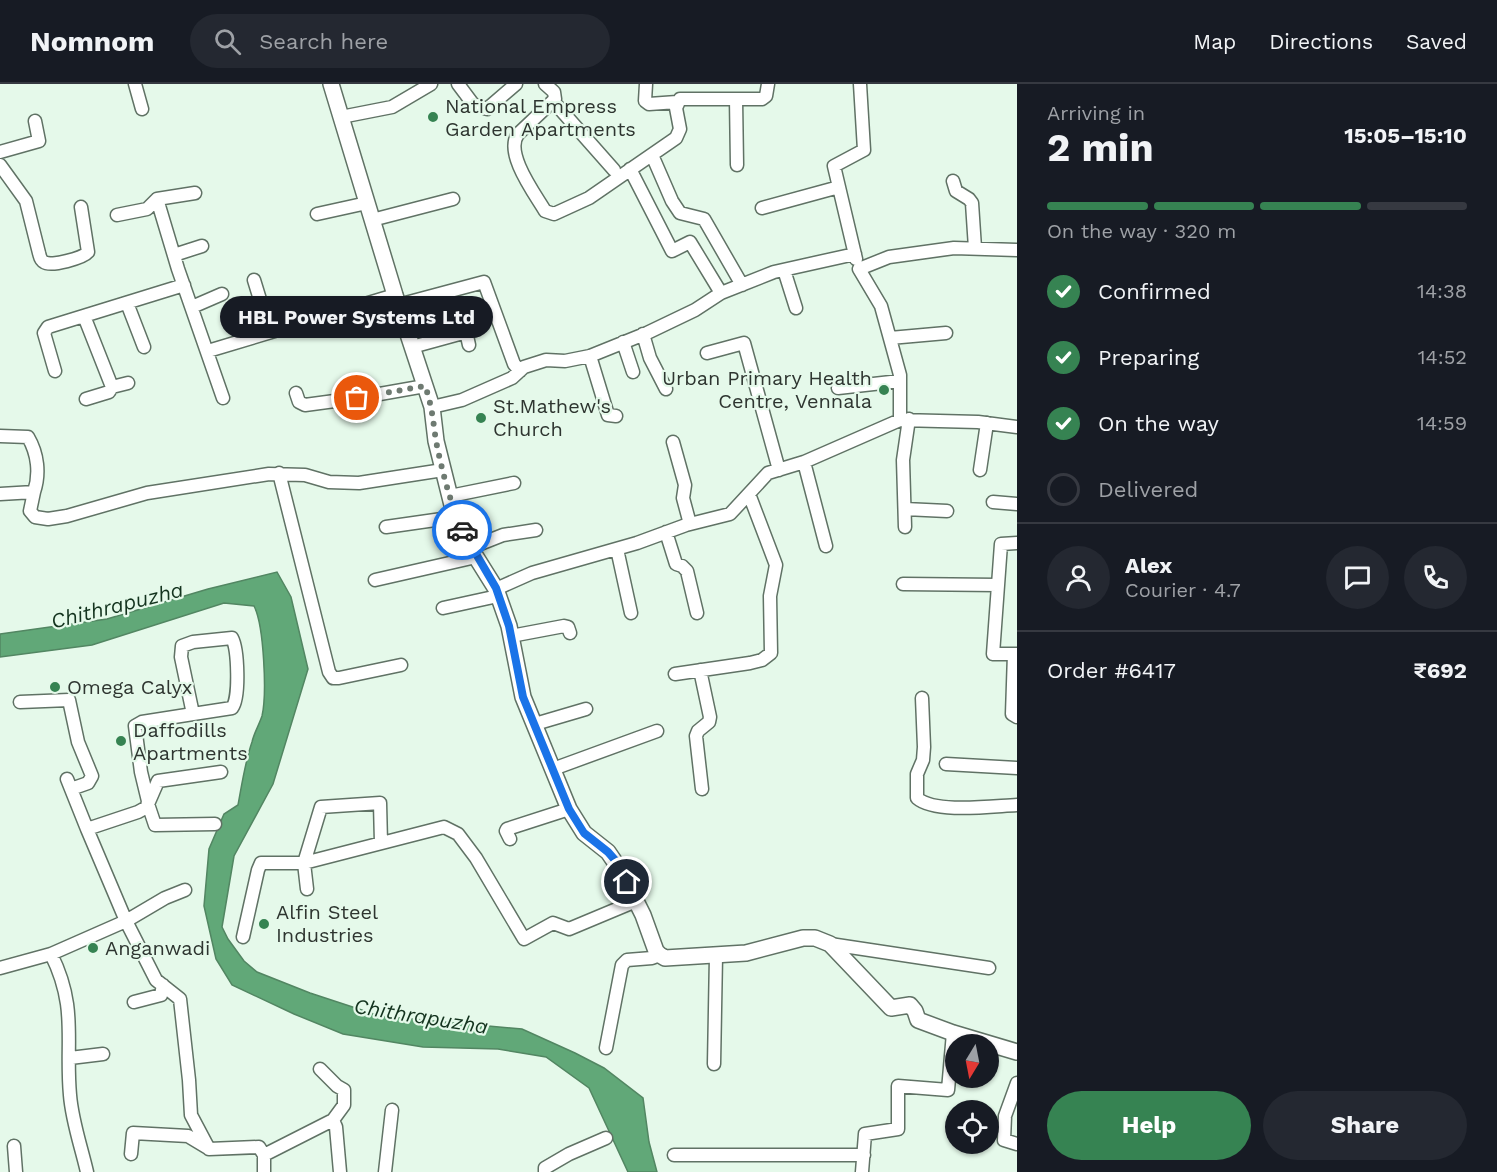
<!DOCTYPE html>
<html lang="en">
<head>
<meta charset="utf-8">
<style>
  :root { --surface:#171b24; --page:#242831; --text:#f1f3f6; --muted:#9ea1a6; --line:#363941; --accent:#368352 }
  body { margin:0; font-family:"Work Sans",sans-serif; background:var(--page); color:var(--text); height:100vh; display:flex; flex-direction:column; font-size:22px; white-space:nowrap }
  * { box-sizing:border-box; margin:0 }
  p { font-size:20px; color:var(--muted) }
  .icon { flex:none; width:33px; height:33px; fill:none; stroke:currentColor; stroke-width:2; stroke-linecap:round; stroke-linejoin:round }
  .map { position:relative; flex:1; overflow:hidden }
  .side { display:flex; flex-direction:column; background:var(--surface); width:480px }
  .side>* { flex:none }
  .needle { width:39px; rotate:190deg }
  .fabs { position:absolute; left:945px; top:950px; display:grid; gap:12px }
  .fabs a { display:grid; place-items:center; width:54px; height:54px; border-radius:50%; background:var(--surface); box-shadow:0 2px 4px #0004; font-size:30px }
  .pin { position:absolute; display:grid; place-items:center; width:51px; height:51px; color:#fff; margin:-26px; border:3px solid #fff; border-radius:50%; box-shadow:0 2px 6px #0007 }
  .courier { position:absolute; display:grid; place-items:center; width:60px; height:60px; margin:-30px; border:4px solid #1a73e8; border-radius:50%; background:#fff; color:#222; box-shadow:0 2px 8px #0007 }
  .bubble { position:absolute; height:42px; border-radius:21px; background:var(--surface); box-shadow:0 2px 4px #0004; font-size:20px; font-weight:700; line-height:42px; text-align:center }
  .summary em { font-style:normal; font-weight:700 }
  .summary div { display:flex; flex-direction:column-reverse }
  .summary { display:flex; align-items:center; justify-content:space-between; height:102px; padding:0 30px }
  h1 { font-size:39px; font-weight:700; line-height:45px }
  .bar { display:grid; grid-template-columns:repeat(4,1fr); gap:9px 6px; align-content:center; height:72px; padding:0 30px }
  .bar i { height:8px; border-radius:4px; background:var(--line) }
  .bar .selected { background:var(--accent) }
  .bar p { grid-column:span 4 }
  .line { display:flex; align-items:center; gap:15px; padding:0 30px; border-top:2px solid var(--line) }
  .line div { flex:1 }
  .round { display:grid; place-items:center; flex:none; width:63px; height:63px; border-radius:32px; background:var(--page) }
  ol { padding:0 30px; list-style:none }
  li { display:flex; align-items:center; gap:18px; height:66px }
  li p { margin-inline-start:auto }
  li .icon { padding:6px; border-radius:50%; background:var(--accent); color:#fff; stroke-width:4 }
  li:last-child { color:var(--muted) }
  li i { width:33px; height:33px; border:3px solid var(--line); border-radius:50% }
  .button { display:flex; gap:12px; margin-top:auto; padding:12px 30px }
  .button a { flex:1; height:69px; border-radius:36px; background:var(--accent); color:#fff; font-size:24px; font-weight:700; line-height:69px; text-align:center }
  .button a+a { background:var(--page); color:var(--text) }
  header { display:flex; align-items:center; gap:36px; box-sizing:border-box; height:84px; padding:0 30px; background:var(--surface); border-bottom:2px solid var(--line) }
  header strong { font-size:28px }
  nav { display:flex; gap:33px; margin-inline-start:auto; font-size:21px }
  .search { width:420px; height:54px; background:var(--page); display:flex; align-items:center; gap:15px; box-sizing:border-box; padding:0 21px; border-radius:33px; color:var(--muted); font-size:22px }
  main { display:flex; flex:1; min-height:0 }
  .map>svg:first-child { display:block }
</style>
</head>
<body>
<header>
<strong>Nomnom</strong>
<div class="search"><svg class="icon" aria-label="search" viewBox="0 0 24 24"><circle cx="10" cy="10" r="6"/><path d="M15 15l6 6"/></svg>Search here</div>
<nav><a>Map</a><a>Directions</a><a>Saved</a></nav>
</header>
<main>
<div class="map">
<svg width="1017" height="1088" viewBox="0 0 1017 1088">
  <rect width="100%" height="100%" fill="#e5f9ea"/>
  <path fill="#61a878" stroke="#528662" stroke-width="1.5" d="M277 488 291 513 308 585 273 700 234 772 222 843 228 855 244 877 257 888 310 909 380 932 522 945 575 969 604 984 643 1014 649 1058 657 1088H628L589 1004 546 973 498 965 423 963 343 950 294 930 232 901 216 875 204 822 209 765 224 730 238 721C242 700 245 678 252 658 254 649 259 641 262 632 267 610 264 541 254 522L224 519 92 561 0 573V550L107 535 208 505Z"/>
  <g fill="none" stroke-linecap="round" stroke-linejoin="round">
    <defs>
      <path id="minor" d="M135 0 142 25
        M458 0 473 20 487 25 516 0
        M545 0 554 8 555 15 518 50C504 69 535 110 545 127L554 130 589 114 676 54 680 45 676 24 680 15H762L766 12 768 0
        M646 0 645 17 649 20 677 18
        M736 15 737 81
        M553 17 614 86
        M341 33 392 23 431 0
        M0 68 39 57 35 37
        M652 71 672 117 680 129 704 135 742 201
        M0 81 26 117 39 169C40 172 40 176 44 178 51 183 83 174 88 168L81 123
        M630 85 672 167 690 158 721 209
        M953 97 956 107 969 115 972 119 975 164
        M157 115 178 185 223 314
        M762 124 839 103
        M317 130 367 119
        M117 131 147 125 157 115 195 109
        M372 136 453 115
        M174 171 202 162
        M856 175 834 82 864 66 860 0
        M784 186 796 224
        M254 196 270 248
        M127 219 144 263
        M398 221 484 198 514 280 520 287
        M192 223 222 210
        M84 232 112 303 109 308 86 315
        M643 250 650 274 666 305
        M890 254 946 249
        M623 258 633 288
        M412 263 463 249 467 252 469 261
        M208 267 395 211
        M707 269 744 259 779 386
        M590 272 608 331 616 332
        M55 287 44 249 48 243 184 201
        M112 303 128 299
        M838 304 900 297
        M296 309 299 318 305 321 357 314 425 302
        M432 323 462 316 512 294 524 283 546 276 565 277 590 272 647 249 695 226 721 209 774 188 855 170
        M900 336V291L881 222 859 185 889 173 954 164 1017 166
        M0 352 28 353C38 370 40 390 34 408L0 410
        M673 358 685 401 683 414 690 440
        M804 378 826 462
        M980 386 987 339
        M279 389 329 588 333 594H339L401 581
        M34 408 30 427 35 433 48 435 67 432 147 409 269 390 305 391 329 398 359 399 443 386
        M450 412 514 399
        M993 418 1017 420
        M905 425 947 427
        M386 443 456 433
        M905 443 903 376 909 335
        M666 448 676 480 682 482 687 487 697 529
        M1017 459 1001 460 993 570H1017
        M470 464 503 451 536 446
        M617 465 631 529
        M375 496 476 473
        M903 500 998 501
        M496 505 532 489 637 459 686 441 730 430 768 389 804 378 900 336 978 338 1017 343
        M443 524 498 512
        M511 552 564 542 568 543 570 549
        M1014 570 1012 630 1017 633
        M700 586 710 633 709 638 698 647 696 652 702 705
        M675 590 750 579 762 576 771 569 770 512 776 481 749 410
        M922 614 924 663 923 676 917 690V714C935 730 993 722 1017 721
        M20 618 69 616 78 658 92 692 88 699 71 705
        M193 630 232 624C240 614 238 565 232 554L193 558 182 562 181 573 193 630 142 638 135 642 141 688 148 717 147 723 138 728 87 745 126 837 156 896 180 915 189 996 191 1031 209 1065 259 1063 264 1071V1088
        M535 640 586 625
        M946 680 1017 684
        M553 685 657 647
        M67 695 87 745
        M215 740 155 741 148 720 158 697 221 688
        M510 755 506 747 507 745 569 725
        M307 805 304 779 444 743 458 750 476 774 524 855 553 839 569 845 636 817
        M243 853 258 786 261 779H304L321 723 380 719 381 759
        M830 860 989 884
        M51 870C78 924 65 957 70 1011 72 1037 81 1062 87 1088
        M0 884 51 870 126 837 165 814 185 806
        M134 918 161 911 163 901
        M606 964 622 881 627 876 652 874 660 871
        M70 974 103 970
        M714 980 716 872
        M1017 999 1005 1032 1004 1056 1017 1060
        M333 1036 336 1043 340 1088
        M14 1062 16 1088
        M131 1070 133 1049 188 1052 208 1064
        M264 1071 333 1036 344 1021V1006L337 1002 320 985
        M674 1071H864
        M385 1088 392 1026
        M545 1088V1084L569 1070 606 1054
        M862 1088 865 1050 898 1045V1002L948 1006 953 949"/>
      <path id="major" d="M331 0 395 211 432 323 436 357 453 425 466 457 496 505 509 542 523 613 569 725 584 749 608 768 621 787 643 831 656 867 660 871 665 874 746 869 803 854H815L830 860 891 924 910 921 915 927 918 936 953 949 1017 968"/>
    </defs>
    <use href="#minor" stroke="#607265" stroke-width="15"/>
    <use href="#major" stroke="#607265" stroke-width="18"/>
    <use href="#minor" stroke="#fff" stroke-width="12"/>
    <use href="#major" stroke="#fff" stroke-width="15"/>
  </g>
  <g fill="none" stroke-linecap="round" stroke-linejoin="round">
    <path stroke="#6e7a71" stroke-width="6" stroke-dasharray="0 10.8" d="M357 314 425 302C432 321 433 337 436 357 442 387 450 418 462 446"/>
    <path stroke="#1a73e8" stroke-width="8" d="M462 446 496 504 509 542 523 613 569 725 584 749 608 768 615 776 627 798"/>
  </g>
  <g fill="#368352" stroke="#e5f9ea" stroke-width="2">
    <circle cx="433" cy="33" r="6"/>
    <circle cx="884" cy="306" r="6"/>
    <circle cx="481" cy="334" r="6"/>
    <circle cx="55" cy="603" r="6"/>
    <circle cx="121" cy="657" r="6"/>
    <circle cx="264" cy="840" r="6"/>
    <circle cx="93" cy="864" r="6"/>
  </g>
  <g text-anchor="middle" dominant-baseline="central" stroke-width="4.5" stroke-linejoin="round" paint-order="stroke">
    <g font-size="20" fill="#2e3530" stroke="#e5f9ea" text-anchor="start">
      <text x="445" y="22">National Empress<tspan x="445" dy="23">Garden Apartments</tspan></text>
      <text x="872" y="294" text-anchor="end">Urban Primary Health<tspan x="872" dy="23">Centre, Vennala</tspan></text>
      <text x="493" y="322">St.Mathew's<tspan x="493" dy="23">Church</tspan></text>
      <text x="67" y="603">Omega Calyx</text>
      <text x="133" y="646">Daffodills<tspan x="133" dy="23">Apartments</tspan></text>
      <text x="276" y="828">Alfin Steel<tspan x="276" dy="23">Industries</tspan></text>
      <text x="105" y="864">Anganwadi</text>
    </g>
    <g font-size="21" font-style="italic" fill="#13331e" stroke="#e5f9ea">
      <text transform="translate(117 521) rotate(-14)">Chithrapuzha</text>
      <text transform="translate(421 932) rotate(9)">Chithrapuzha</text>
    </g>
  </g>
</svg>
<div class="fabs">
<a><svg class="needle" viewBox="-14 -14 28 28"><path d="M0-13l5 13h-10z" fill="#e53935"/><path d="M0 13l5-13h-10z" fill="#9ea1a6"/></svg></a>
<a><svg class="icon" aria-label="locate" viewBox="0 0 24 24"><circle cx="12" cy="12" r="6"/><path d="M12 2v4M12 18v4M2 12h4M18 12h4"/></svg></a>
</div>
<div class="pin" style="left:357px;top:314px;background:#ea580c"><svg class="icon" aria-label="bag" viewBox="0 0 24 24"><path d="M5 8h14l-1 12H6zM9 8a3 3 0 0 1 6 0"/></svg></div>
<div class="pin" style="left:627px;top:798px;background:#1f2937"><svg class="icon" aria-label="home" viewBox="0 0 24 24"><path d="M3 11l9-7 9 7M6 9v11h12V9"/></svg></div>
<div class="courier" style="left:462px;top:446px"><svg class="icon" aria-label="car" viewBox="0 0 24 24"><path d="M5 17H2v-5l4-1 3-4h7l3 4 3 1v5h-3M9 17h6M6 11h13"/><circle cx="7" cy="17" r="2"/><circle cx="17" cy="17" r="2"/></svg></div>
<div class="bubble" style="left:220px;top:212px;width:273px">HBL Power Systems Ltd</div>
</div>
<section class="side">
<div class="summary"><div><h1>2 min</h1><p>Arriving in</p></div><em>15:05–15:10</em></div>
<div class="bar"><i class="selected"></i><i class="selected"></i><i class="selected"></i><i></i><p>On the way · 320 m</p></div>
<ol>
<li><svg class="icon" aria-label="check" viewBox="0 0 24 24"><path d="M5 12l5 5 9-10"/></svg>Confirmed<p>14:38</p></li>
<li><svg class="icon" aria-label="check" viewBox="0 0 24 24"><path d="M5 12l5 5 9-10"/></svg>Preparing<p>14:52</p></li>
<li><svg class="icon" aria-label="check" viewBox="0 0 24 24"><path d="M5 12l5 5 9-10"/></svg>On the way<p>14:59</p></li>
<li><i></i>Delivered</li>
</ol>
<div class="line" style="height:108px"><a class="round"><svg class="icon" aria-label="person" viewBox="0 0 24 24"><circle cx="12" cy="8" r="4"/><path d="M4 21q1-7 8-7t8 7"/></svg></a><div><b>Alex</b><p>Courier · 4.7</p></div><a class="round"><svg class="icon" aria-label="chat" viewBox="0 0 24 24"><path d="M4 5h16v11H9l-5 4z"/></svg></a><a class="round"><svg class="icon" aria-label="phone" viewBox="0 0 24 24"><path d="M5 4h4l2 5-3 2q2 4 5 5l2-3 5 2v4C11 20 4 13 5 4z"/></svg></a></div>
<div class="line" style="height:78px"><div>Order #6417</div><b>₹692</b></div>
<div class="button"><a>Help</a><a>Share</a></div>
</section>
</main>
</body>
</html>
